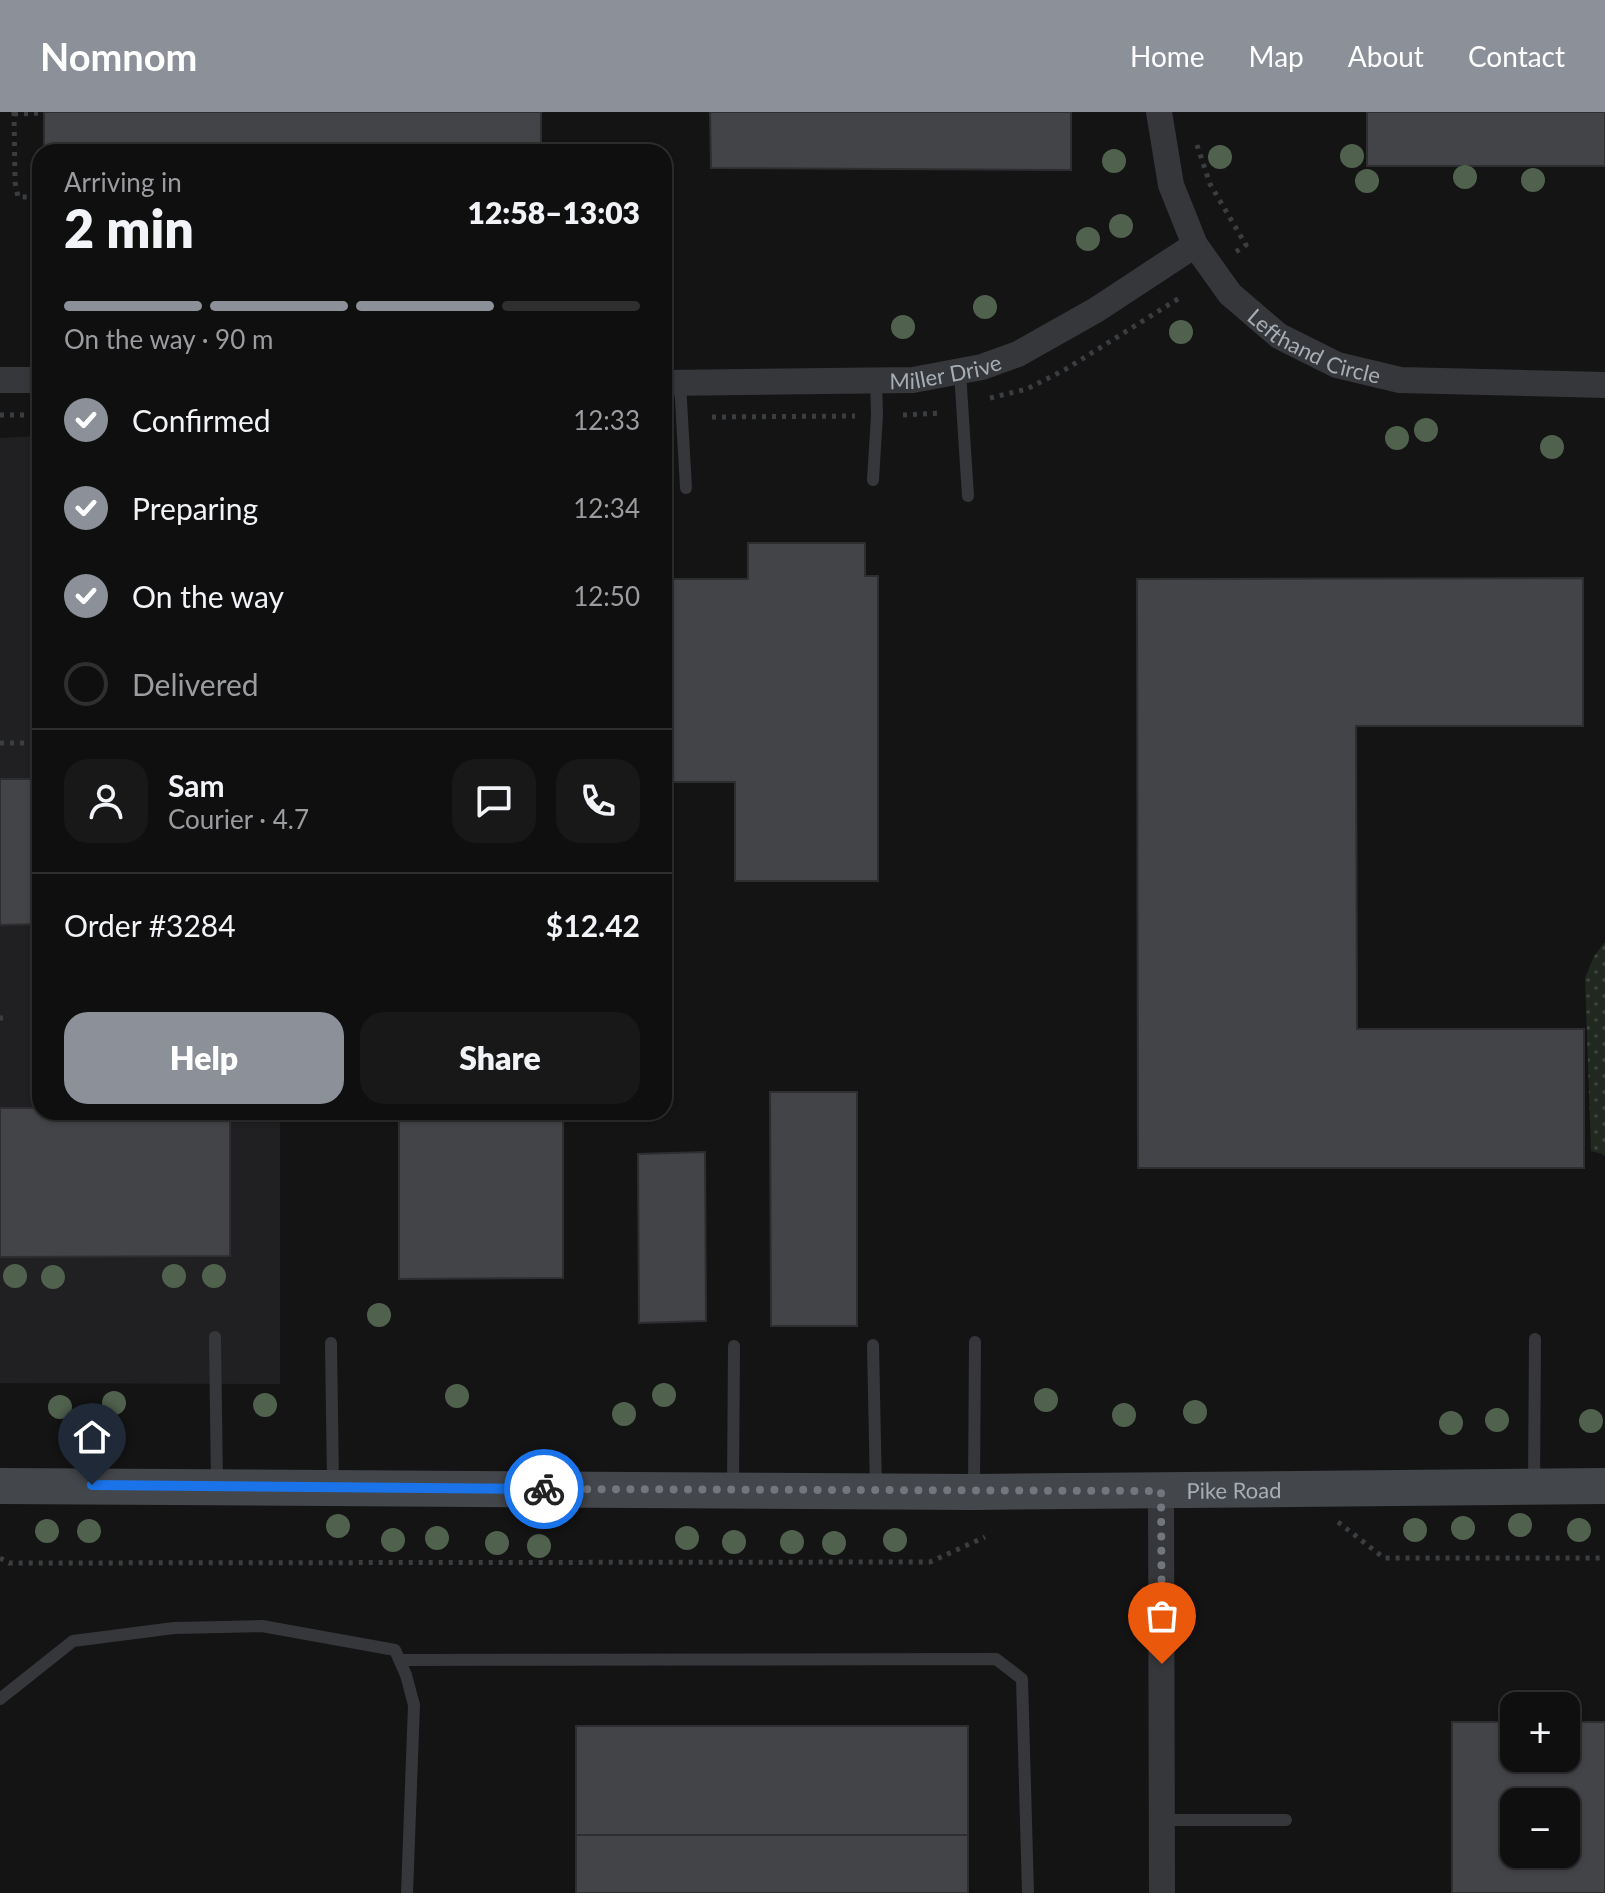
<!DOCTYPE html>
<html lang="en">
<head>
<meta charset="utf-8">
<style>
  :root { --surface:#0f0f10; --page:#181819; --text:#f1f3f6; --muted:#9b9c9f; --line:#2f2f30; --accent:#8c9099 }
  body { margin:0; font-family:Lato,sans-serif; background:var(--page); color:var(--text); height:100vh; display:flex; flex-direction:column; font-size:30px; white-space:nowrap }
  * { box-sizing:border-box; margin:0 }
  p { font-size:26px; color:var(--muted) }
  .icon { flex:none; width:44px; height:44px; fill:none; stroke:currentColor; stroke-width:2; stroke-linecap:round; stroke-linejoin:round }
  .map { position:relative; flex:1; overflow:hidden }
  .details { position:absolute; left:32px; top:32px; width:640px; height:976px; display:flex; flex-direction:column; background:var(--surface); border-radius:24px; box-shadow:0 2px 6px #0004,0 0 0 2px var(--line) }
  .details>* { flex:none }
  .buttons { position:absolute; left:1500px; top:1580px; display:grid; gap:16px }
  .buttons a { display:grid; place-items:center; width:80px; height:80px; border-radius:16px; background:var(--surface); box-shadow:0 2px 6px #0004,0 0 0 2px var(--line); font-size:40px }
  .pin { position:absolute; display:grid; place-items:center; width:68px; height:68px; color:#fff; margin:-82px -34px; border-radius:50% 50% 50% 0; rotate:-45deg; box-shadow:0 0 8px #0007 }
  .pin .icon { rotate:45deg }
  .courier { position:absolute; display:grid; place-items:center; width:80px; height:80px; margin:-40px; border:6px solid #1a73e8; border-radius:50%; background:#fff; color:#222; box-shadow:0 2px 10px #0007 }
  .summary em { font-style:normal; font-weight:800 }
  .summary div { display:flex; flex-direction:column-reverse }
  .summary { display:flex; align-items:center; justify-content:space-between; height:136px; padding:0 32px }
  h1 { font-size:52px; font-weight:800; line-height:60px }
  .bar { display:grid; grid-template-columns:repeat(4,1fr); gap:12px 8px; align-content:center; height:96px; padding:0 32px }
  .bar i { height:10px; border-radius:6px; background:var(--line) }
  .bar .current { background:var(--accent) }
  .bar p { grid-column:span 4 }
  .line { display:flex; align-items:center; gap:20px; padding:0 32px; border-top:2px solid var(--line) }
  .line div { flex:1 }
  .round { display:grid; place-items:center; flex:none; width:84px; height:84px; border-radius:24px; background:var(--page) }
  ol { padding:0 32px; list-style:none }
  li { display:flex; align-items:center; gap:24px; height:88px }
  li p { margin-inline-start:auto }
  li .icon { padding:8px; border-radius:50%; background:var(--accent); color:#fff; stroke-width:4 }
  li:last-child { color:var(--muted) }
  li i { width:44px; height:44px; border:4px solid var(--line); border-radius:50% }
  .action { display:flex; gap:16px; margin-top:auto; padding:16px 32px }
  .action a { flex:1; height:92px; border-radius:24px; background:var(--accent); color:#fff; font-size:32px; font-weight:800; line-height:92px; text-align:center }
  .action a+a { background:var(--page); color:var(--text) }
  header { display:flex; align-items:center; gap:48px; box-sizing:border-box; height:112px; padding:0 40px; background:var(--accent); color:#fff }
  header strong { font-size:38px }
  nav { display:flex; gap:44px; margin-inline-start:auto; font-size:28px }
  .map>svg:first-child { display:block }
</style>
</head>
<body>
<header>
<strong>Nomnom</strong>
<nav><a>Home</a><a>Map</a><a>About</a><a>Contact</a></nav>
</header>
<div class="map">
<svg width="1605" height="1781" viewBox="0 0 1605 1781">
  <defs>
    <pattern id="grass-dots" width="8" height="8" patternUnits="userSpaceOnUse" patternTransform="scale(2)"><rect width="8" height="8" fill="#202820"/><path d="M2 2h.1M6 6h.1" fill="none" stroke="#3d443e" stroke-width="1.8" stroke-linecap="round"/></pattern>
  </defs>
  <rect width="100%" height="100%" fill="#141415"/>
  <path fill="#202022" d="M40 324V1000H280V1272L0 1271V326Z"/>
  <path fill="url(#grass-dots)" d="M1605 830V1043L1591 1039 1585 866 1594 844Z"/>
  <path fill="#434448" stroke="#2e2e31" stroke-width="2" fill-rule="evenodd" d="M44 0H541V40H44Z
    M710 0H1071V58L711 56Z
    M1367 0H1605V54H1367Z
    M748 431H865V464H878V769H735V670H664V467H748Z
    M1583 466V614H1356L1357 917H1584V1056H1138L1137 467Z
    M0 667H40V812L0 813Z
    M770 980H857V1214H771Z
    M0 996H40V1000H230V1144L0 1145Z
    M399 1000H563V1166L399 1167Z
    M705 1040 706 1209 639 1211 638 1042Z
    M1452 1610H1514V1646H1566V1610H1605V1781H1452ZM1514 1690H1566V1742H1514Z
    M576 1614H968V1723H576Z
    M576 1723H968V1781H576Z"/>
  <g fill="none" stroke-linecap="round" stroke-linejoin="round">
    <path stroke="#3b3e41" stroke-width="5" stroke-dasharray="4 6" stroke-linecap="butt" d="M14 0 15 70 18 85H40
      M14 2 44 1
      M1197 33 1210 72 1246 133 1234 141
      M990 286 1027 277 1066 257 1181 185
      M0 303H40
      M903 303 942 301
      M712 305 855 304
      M0 631H40
      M0 906H3
      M1338 1410 1384 1446H1605
      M0 1446 9 1451 930 1450 985 1425"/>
    <path stroke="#35373a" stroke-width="12" d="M960 260 968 384
      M680 271 686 376
      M873 368 877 303 876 268
      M215 1225 217 1374
      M331 1231 333 1371
      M873 1233 876 1378
      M1534 1372 1535 1227
      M733 1375 734 1234
      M974 1375 975 1230
      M400 1548 996 1547 1022 1567 1028 1781
      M0 1587 73 1529 174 1516 262 1514 395 1538 406 1563 414 1593 407 1781
      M1162 1708H1286"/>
    <g stroke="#35373a" stroke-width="26">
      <path id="s1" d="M1159 0 1171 73 1195 133 1230 182 1279 224 1337 253 1400 268 1605 273"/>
      <path d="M0 268H40"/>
      <path id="s2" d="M664 271 913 268 982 255 1018 242 1096 198 1195 133"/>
      <path d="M1161 1379 1162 1781"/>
    </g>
    <path stroke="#43464a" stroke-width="36" id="s3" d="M0 1374 974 1380 1605 1374"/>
  </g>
  <g fill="#50614e">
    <circle cx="1352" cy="44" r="12"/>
    <circle cx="1220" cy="45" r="12"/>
    <circle cx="1114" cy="49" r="12"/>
    <circle cx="1465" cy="65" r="12"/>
    <circle cx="1533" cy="68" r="12"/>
    <circle cx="1367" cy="69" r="12"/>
    <circle cx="1121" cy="114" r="12"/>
    <circle cx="1088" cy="127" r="12"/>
    <circle cx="985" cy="195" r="12"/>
    <circle cx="903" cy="215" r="12"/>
    <circle cx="1181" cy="220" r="12"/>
    <circle cx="1426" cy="318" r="12"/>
    <circle cx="1397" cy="326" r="12"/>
    <circle cx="1552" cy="335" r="12"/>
    <circle cx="15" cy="1164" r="12"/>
    <circle cx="174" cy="1164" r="12"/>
    <circle cx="214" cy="1164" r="12"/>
    <circle cx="53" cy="1165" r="12"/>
    <circle cx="379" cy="1203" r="12"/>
    <circle cx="664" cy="1283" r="12"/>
    <circle cx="457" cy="1284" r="12"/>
    <circle cx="1046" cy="1288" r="12"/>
    <circle cx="114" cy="1291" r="12"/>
    <circle cx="265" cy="1293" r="12"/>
    <circle cx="60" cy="1295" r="12"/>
    <circle cx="1195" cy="1300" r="12"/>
    <circle cx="624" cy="1302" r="12"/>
    <circle cx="1124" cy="1303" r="12"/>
    <circle cx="1497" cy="1308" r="12"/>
    <circle cx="1591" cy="1309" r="12"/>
    <circle cx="1451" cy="1311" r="12"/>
    <circle cx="1520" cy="1413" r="12"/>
    <circle cx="338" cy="1414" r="12"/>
    <circle cx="1463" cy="1416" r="12"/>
    <circle cx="1415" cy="1418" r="12"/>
    <circle cx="1579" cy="1418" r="12"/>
    <circle cx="47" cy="1419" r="12"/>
    <circle cx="89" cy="1419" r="12"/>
    <circle cx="437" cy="1426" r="12"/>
    <circle cx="687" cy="1426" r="12"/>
    <circle cx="393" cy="1428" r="12"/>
    <circle cx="895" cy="1428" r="12"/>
    <circle cx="734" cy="1430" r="12"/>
    <circle cx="792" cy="1430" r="12"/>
    <circle cx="497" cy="1431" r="12"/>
    <circle cx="834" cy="1431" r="12"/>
    <circle cx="539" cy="1434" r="12"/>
  </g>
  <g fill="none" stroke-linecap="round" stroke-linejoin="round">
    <path stroke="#73777d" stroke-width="8" stroke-dasharray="0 14.4" d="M544 1377 1161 1379 1162 1552"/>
    <path stroke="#1a73e8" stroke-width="10" d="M92 1373 544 1377"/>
  </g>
  <g text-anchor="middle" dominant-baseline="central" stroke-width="6" stroke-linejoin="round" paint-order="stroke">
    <g font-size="22" fill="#a6adb5" stroke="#0f0f10">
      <text stroke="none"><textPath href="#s1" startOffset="300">Lefthand Circle</textPath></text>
      <text stroke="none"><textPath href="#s2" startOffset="282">Miller Drive</textPath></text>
      <text stroke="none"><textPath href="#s3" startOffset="1234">Pike Road</textPath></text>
    </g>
  </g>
</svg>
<div class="buttons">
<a>+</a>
<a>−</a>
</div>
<div class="pin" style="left:1162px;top:1552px;background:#ea580c"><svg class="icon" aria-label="bag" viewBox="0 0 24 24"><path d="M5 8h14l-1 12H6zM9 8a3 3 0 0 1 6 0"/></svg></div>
<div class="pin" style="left:92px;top:1373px;background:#1f2937"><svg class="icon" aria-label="home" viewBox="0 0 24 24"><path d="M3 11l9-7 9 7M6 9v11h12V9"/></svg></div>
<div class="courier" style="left:544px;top:1377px"><svg class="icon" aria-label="bike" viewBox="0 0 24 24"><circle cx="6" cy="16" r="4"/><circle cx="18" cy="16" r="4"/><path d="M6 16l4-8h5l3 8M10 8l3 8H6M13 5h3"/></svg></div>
<section class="details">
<div class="summary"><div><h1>2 min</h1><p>Arriving in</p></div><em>12:58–13:03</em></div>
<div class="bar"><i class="current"></i><i class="current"></i><i class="current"></i><i></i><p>On the way · 90 m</p></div>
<ol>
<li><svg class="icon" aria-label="check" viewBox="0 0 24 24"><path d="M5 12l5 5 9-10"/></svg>Confirmed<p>12:33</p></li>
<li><svg class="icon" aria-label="check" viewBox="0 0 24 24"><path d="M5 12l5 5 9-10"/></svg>Preparing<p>12:34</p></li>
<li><svg class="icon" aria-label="check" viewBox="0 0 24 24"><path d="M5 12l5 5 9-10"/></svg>On the way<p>12:50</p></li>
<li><i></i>Delivered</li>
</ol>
<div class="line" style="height:144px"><a class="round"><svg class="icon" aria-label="person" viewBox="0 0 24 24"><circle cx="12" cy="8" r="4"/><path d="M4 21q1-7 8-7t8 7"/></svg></a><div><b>Sam</b><p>Courier · 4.7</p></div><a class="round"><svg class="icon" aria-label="chat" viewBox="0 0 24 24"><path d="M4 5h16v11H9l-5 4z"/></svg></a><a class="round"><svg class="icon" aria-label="phone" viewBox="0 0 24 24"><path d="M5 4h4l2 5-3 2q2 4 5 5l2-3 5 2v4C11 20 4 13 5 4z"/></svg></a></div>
<div class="line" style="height:104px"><div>Order #3284</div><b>$12.42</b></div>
<div class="action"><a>Help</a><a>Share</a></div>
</section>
</div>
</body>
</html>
